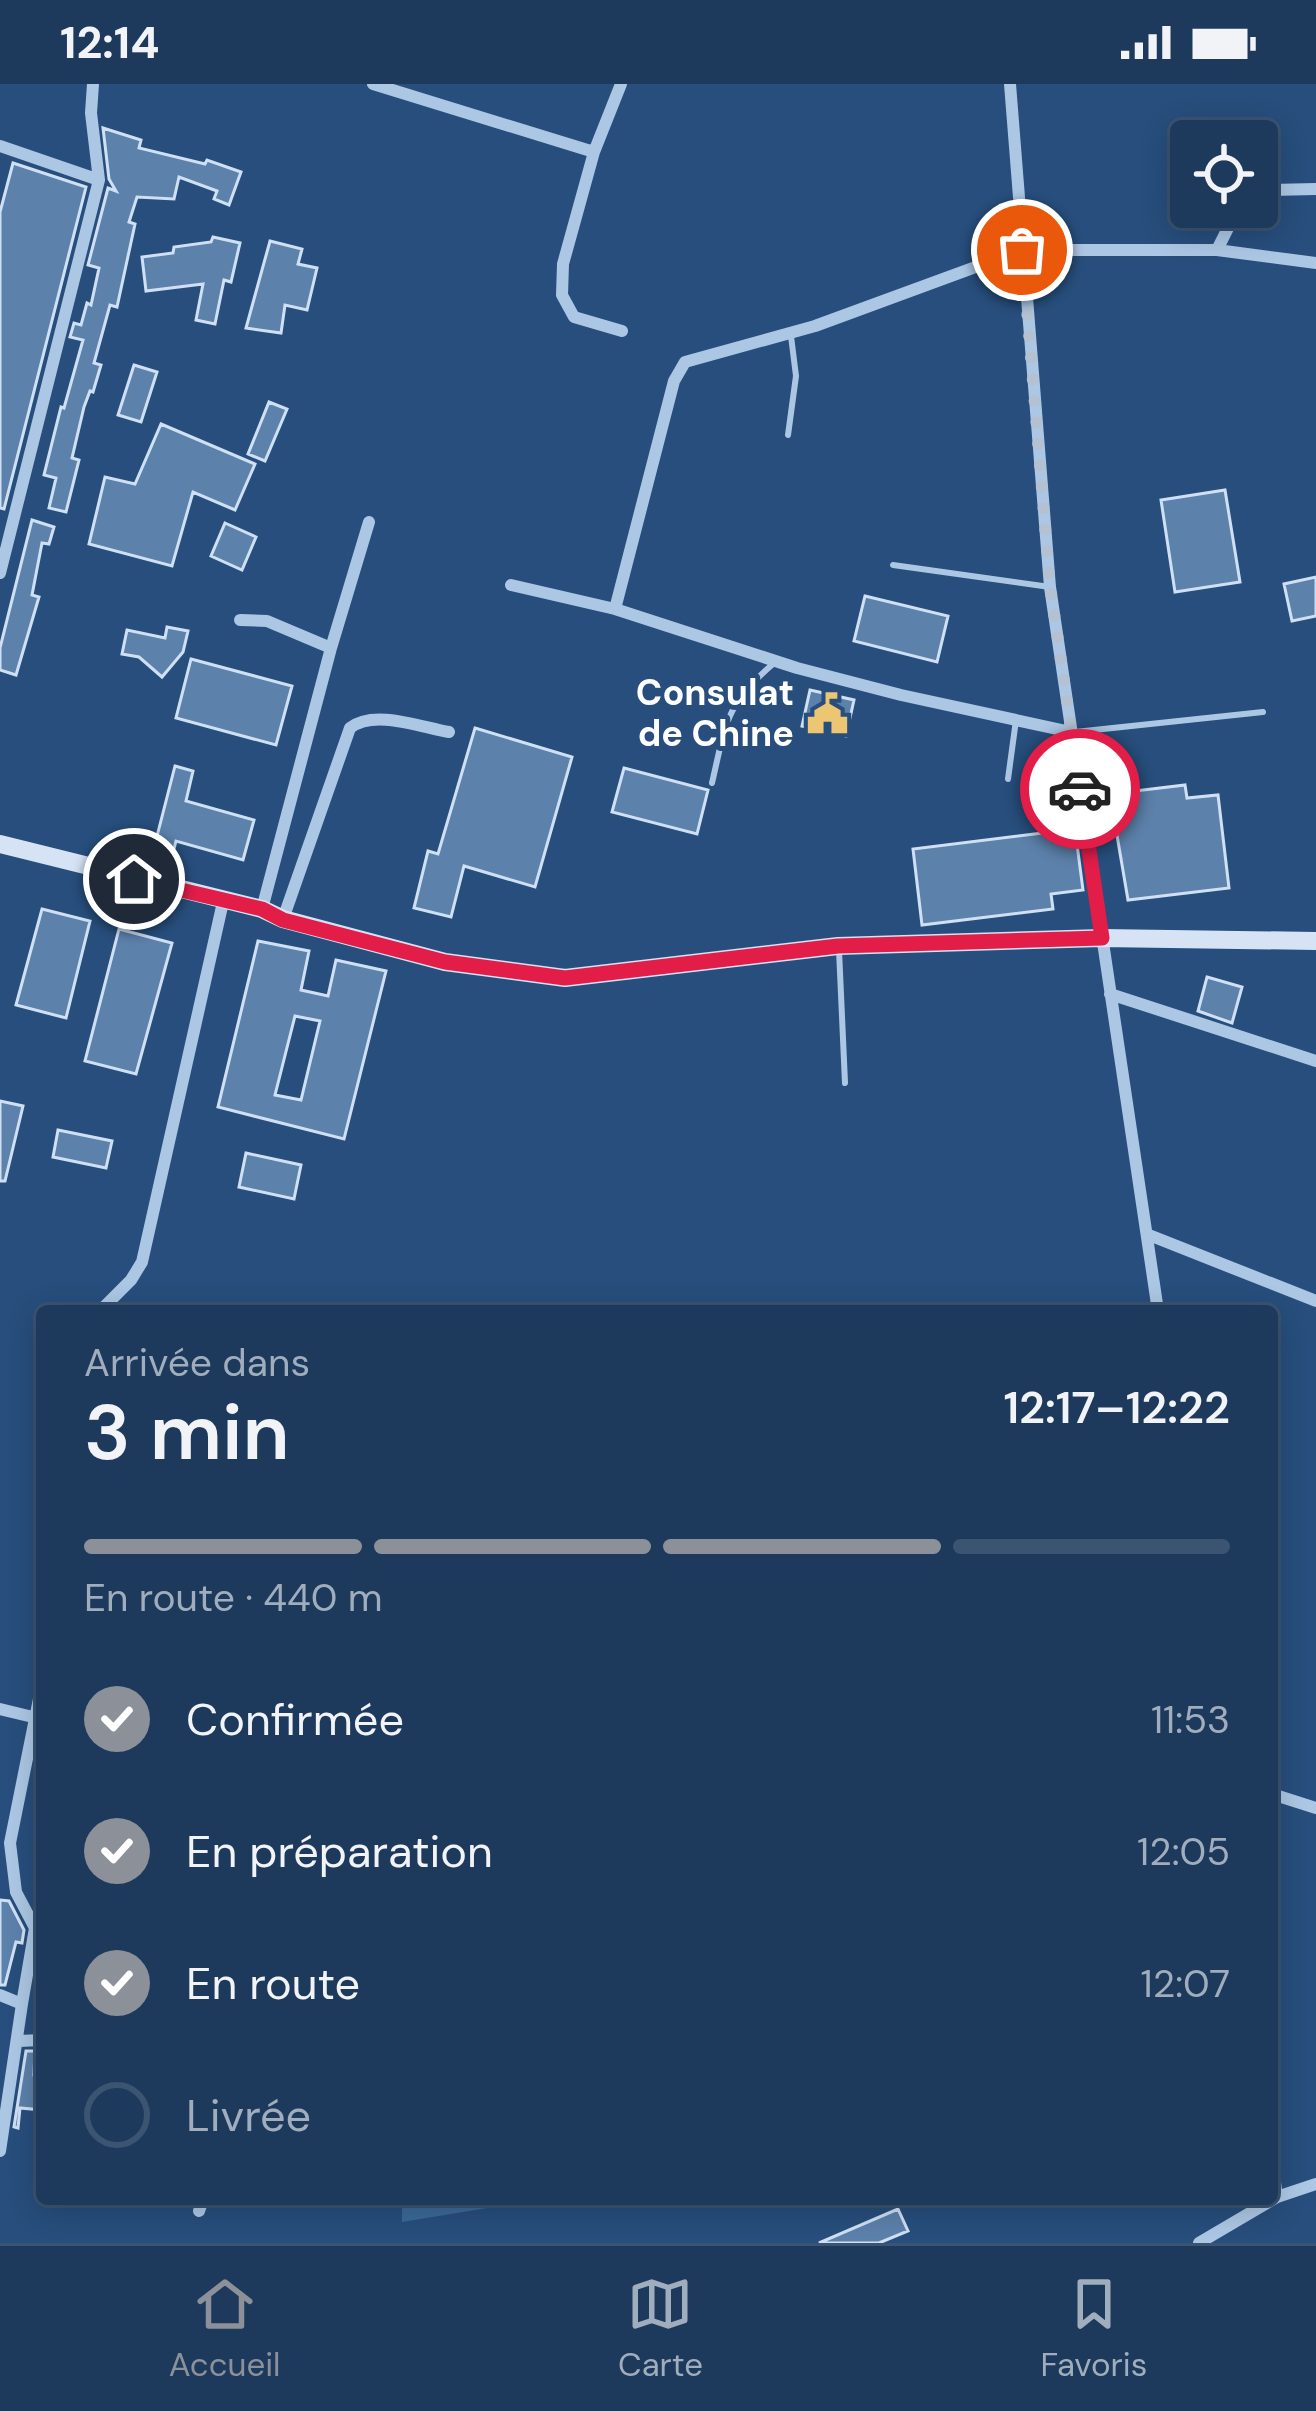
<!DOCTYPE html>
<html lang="fr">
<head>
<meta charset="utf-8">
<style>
  :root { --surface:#1d3a5d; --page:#2a4566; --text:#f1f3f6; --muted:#a0adbc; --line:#3b5472; --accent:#8c9099 }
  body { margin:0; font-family:"DM Sans",sans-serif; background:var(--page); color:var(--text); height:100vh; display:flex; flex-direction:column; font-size:45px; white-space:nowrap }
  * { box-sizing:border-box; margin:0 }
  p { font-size:39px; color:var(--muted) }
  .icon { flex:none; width:66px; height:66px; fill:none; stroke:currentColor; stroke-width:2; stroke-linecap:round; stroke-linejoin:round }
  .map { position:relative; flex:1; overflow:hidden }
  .panel { position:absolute; left:36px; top:1221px; width:1242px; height:900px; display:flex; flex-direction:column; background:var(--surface); border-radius:12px; box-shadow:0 6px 30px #0003,0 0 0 3px var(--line) }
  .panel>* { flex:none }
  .buttons { position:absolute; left:1170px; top:36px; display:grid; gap:24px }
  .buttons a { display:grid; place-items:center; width:108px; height:108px; border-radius:12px; background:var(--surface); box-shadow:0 6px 30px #0003,0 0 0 3px var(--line); font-size:60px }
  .pin { position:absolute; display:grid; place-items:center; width:102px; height:102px; color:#fff; margin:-51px; border:6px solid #fff; border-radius:50%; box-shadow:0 3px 12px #0007 }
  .courier { position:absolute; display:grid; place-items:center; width:120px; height:120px; margin:-60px; border:9px solid #e11d48; border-radius:50%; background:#fff; color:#222; box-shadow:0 3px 15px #0007 }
  .summary em { font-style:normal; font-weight:600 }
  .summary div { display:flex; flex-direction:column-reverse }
  .summary { display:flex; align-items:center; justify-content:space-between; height:204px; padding:0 48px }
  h1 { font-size:78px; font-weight:600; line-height:90px }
  .bar { display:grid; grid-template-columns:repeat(4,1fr); gap:18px 12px; align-content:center; height:144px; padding:0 48px }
  .bar i { height:15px; border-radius:9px; background:var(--line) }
  .bar .on { background:var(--accent) }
  .bar p { grid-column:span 4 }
  ol { padding:0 48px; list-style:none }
  li { display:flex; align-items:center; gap:36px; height:132px }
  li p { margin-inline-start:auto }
  li .icon { padding:12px; border-radius:50%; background:var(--accent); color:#fff; stroke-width:4 }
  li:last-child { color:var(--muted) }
  li i { width:66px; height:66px; border:6px solid var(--line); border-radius:50% }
  .status { display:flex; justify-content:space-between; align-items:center; height:84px; padding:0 60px; background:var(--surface); direction:ltr }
  .status svg { height:33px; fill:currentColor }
  .tab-bar { display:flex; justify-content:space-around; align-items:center; height:168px; border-top:3px solid var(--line); background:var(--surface); font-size:33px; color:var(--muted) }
  .tab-bar a { display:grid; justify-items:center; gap:6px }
  .tab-bar .on { color:var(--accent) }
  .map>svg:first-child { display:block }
</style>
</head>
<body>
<div class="status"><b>12:14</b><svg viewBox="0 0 49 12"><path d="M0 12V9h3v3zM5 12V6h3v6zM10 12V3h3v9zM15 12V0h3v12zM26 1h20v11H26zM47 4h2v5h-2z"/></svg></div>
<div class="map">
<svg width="1316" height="2159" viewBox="0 0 1316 2159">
  <rect width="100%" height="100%" fill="#274e7c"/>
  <path fill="#3b6899" d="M402 2115H542L402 2138Z"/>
  <path fill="#5c81ab" stroke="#cfe0f4" stroke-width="3" fill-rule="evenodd" d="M103 44 141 56 139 64 205 80 207 76 241 88 229 121 214 115 217 107 179 93 174 115 137 113 129 138 135 140 117 223 110 221 94 279 101 281 93 308 90 307 84 323 72 374 79 376 66 428 49 424 56 394 44 391 61 323 64 324 83 256 70 253 74 239 81 241 87 219 91 221 99 184 88 181 108 104 116 107 109 95Z
    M13 79 86 103 4 425 0 424V128Z
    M213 153 240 159 231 198 224 196 215 240 196 236 203 200 146 207 142 173 173 169 174 163 211 158Z
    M270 157 302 165 298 180 317 184 307 226 285 221 281 249 246 244Z
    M134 281 157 288 141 338 118 331Z
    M269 318 287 325 265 377 248 370Z
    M161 340 255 380 235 426 193 408 172 482 89 460 105 393 135 400Z
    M1225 406 1240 498 1175 508 1161 416Z
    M32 436 54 443 49 460 42 459 32 511 39 513 16 591 0 586V564Z
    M225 439 256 453 242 486 211 472Z
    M1316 493V532L1292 537 1284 500Z
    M865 512 948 532 937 578 854 557Z
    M167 543 188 547 183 568 162 593 139 573 122 570 127 546 165 554Z
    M191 575 292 602 276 661 176 634Z
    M810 606 854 616 846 652 802 642Z
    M475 644 572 673 535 803 464 782 451 833 414 824 428 767 438 770Z
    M175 682 193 687 186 717 254 736 243 776 176 757 173 769 154 764Z
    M624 684 708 706 697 750 612 728Z
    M1185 701 1187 714 1218 711 1229 804 1128 816 1110 710Z
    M1075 745 1083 806 1051 810 1053 825 922 841 913 765Z
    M42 825 90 837 66 934 16 921Z
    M119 845 172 859 136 990 85 977Z
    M258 857 309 867 301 906 328 912 336 876 386 887 344 1055 218 1023ZM295 932 320 937 301 1016 275 1011Z
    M1207 893 1242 903 1232 939 1198 927Z
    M0 1017 23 1022 5 1097H0Z
    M58 1046 112 1057 106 1084 53 1073Z
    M246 1069 301 1081 294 1115 239 1103Z
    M0 1816 9 1817 24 1846 22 1859 16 1858 5 1901H0Z
    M26 1967H35L34 1991 41 1992 42 2026 20 2024 18 2044 14 2043Z
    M898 2125 908 2147 879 2159H819Z"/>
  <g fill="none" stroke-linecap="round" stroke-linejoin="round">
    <path stroke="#acc7e4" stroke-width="6" d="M788 351 796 292 791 252
      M893 481 1050 503
      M1075 648 1263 628
      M1008 695 1016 636
      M712 699C726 639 725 621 773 580
      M839 866 845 999"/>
    <path stroke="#acc7e4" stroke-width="12" d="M373 0 594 68 621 0
      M1010 0 1050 503 1158 1227
      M0 62 99 96
      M594 68 563 180 562 211 574 233 622 247
      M1257 111 1269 106 1316 105
      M1217 166 1230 140 1245 123
      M0 489 99 96 91 29 93 0
      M511 501 615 525 797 584 901 611 1071 648
      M615 525 674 297 685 278 815 242 1022 166H1217L1316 179
      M240 536 267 537 331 564 262 825
      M331 564 369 438
      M283 835 350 644C374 625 420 643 449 648
      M1110 910 1316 977
      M1149 1151 1316 1217
      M100 1227 131 1196 142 1178 223 818
      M0 1625 37 1634
      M1272 1710 1316 1724
      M0 1911 22 1920 0 2067
      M22 1920 35 1844 16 1808 10 1759 42 1600
      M19 1957 42 1956
      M1272 2076 1277 2113
      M199 2127 203 2115
      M1199 2159 1277 2113 1316 2100"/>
    <path stroke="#d5e3f4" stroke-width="18" d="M0 760 262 825 283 835 445 878 565 894 838 862 1102 854 1316 857"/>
  </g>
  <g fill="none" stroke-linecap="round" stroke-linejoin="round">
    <path stroke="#b3c1d1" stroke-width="12" stroke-dasharray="0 21.6" d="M1022 166 1050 502 1080 705"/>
    <path stroke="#e11d48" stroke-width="15" d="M134 795 262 825 283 836 445 878 565 894 838 862 1102 854 1080 705"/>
  </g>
  <defs>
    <symbol id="civic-bare" viewBox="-9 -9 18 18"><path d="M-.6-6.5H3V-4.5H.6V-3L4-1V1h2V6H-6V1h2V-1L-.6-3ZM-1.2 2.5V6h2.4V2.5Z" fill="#ecc673" stroke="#274e7c" stroke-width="2.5" paint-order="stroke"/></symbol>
  </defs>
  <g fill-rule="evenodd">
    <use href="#civic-bare" x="798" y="600" width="59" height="59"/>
  </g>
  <g text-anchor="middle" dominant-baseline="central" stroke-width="10" stroke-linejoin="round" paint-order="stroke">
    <g font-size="36" font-weight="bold" fill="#fff" stroke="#274e7c" text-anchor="end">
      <text x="794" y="608">Consulat<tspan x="794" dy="41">de Chine</tspan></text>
    </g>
  </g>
</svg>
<div class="buttons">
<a><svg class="icon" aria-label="locate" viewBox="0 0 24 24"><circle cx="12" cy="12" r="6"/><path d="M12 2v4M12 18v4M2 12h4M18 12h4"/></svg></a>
</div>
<div class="pin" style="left:1022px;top:166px;background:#ea580c"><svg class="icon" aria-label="bag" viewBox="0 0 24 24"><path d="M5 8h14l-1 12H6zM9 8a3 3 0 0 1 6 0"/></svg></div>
<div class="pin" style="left:134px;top:795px;background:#1f2937"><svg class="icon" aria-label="home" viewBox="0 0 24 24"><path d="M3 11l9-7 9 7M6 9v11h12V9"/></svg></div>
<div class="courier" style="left:1080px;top:705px"><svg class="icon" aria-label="car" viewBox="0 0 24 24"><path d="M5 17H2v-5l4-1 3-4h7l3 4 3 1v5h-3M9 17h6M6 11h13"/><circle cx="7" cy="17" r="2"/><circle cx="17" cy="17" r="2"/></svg></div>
<section class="panel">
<div class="summary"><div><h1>3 min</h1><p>Arrivée dans</p></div><em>12:17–12:22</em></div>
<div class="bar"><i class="on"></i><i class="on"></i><i class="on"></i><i></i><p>En route · 440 m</p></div>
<ol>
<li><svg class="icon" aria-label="check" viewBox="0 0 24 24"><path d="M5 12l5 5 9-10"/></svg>Confirmée<p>11:53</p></li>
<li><svg class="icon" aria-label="check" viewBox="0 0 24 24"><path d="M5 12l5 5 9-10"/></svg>En préparation<p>12:05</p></li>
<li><svg class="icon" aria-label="check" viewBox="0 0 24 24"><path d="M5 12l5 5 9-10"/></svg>En route<p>12:07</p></li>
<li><i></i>Livrée</li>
</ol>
</section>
</div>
<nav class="tab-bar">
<a class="on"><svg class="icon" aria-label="home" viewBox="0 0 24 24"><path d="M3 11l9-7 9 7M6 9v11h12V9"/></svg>Accueil</a>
<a><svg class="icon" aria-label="map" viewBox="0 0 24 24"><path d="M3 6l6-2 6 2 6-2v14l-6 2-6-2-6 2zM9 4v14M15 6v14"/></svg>Carte</a>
<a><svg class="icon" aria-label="saved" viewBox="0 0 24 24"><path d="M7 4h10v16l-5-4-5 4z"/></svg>Favoris</a>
</nav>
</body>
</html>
